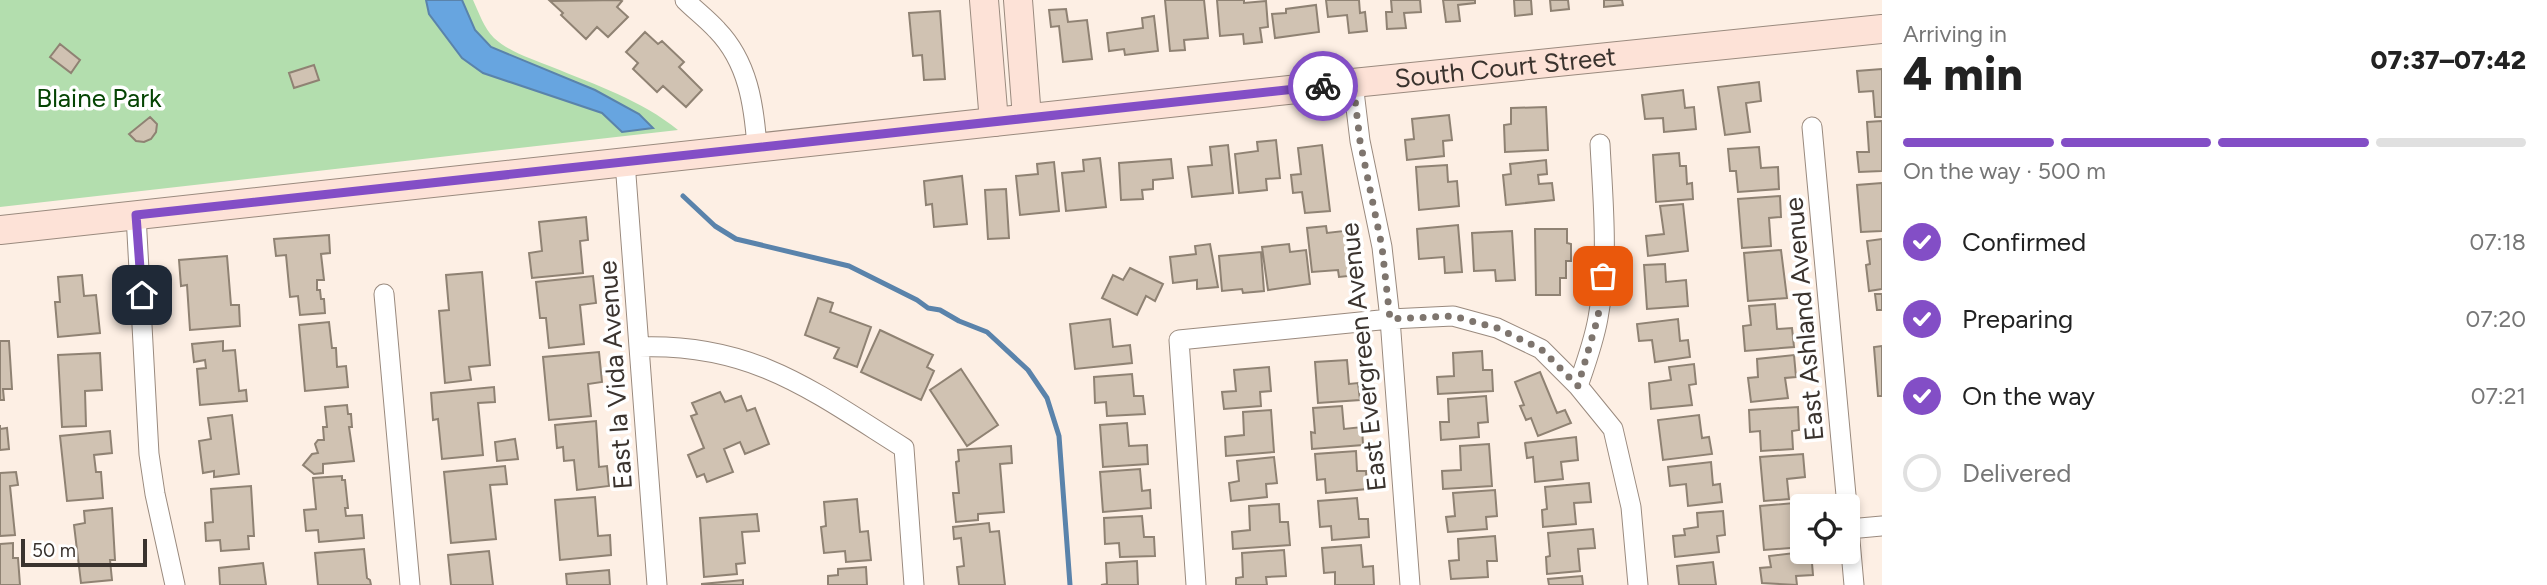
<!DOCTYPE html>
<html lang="en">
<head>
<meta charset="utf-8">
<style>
  :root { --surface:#fff; --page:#f6f6f6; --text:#222; --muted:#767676; --line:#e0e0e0; --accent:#834ec6 }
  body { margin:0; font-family:Figtree,sans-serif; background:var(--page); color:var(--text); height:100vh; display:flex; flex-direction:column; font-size:26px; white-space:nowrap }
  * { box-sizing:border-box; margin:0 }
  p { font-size:23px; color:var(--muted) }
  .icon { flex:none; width:38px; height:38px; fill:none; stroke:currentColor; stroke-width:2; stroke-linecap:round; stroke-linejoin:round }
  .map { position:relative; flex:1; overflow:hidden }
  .panel { display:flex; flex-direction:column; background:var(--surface); width:665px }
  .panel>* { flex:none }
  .buttons { position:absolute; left:1790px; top:494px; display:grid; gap:14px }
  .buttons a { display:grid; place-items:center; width:70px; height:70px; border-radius:7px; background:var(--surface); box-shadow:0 4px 10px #0003; font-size:35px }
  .scale { position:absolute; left:21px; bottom:18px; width:126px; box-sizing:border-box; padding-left:7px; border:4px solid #3a332e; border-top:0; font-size:19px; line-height:24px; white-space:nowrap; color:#3a332e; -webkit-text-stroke:5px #fff; paint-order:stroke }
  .pin { position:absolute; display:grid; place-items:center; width:60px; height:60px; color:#fff; margin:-30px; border-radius:14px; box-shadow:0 4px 10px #0006 }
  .courier { position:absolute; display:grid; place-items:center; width:70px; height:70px; margin:-35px; border:5px solid #834ec6; border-radius:50%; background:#fff; color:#222; box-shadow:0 2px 9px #0007 }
  .head em { font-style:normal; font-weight:800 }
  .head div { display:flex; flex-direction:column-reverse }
  .head { display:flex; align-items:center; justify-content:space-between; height:119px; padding:0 21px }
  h1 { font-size:46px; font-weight:800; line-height:52px }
  .bar { display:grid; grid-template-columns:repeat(4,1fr); gap:10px 7px; align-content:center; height:84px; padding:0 21px }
  .bar i { height:9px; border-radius:5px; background:var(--line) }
  .bar .selected { background:var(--accent) }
  .bar p { grid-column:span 4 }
  ol { padding:0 21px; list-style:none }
  li { display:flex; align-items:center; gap:21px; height:77px }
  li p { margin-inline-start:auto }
  li .icon { padding:7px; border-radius:50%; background:var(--accent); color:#fff; stroke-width:4 }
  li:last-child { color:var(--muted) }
  li i { width:38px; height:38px; border:4px solid var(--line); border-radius:50% }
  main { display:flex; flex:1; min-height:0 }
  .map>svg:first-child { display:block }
</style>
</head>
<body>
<main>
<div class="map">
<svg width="1882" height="585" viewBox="0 0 1882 585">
  <rect width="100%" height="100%" fill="#fdefe4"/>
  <path fill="#b3deae" d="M0 0H473C479 13 484 28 494 38 509 52 534 60 552 67 596 85 641 100 678 130L0 207Z"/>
  <path fill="#67a5e0" stroke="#5a83ab" stroke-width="2" d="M426 0H462L475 30 491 47 595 90 639 114 653 128 622 132 602 113 483 73 462 58 429 14Z"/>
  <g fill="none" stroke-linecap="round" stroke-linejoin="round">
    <path stroke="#5a83ab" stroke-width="5" d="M683 196 715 226 736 239 849 266 917 300 928 308 940 310 959 321 987 332 1028 370 1047 398 1059 436 1070 585"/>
  </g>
  <path fill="#d0c2b2" stroke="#8f8273" stroke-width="2" d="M620 0 622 1 617 7 628 17 608 37 597 27 586 39 561 15 563 13 550 1Z
    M1165 0H1204L1208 38 1184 40 1185 50 1170 51Z
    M1217 0H1244V3L1266 1 1268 27 1260 28 1262 42 1244 44 1243 34 1220 36Z
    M1326 0H1359L1360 13 1365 12 1367 31 1349 33 1347 15 1328 17Z
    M1391 0H1420L1421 12 1404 13 1406 28 1387 29 1386 12H1392Z
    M1443 0H1475V3L1458 5 1460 21 1446 22Z
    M1514 0H1531L1532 14 1515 16Z
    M1550 0H1568L1569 9 1551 11Z
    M1604 0H1622L1623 5 1604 7Z
    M1316 5 1319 32 1275 38 1272 14 1286 13V9Z
    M1066 9 1068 22 1087 20 1092 59 1063 62 1059 26 1051 27 1049 10Z
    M940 11 945 79 924 80 922 55 913 56 909 13Z
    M1154 16 1158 51 1125 55 1124 49 1109 51 1107 33 1143 28 1142 18Z
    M645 32 658 44 662 41 684 62 679 67 702 90 686 107 663 86 657 92 633 69 638 63 626 52Z
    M60 44 80 60 71 73 50 57Z
    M314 65 319 80 294 88 289 73Z
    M1882 69V117H1875L1873 91 1859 92 1857 71Z
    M1759 82 1761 101 1746 103 1750 132 1725 135 1718 87Z
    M1683 90 1685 108 1694 107 1696 129 1664 132 1663 118 1645 119 1642 95Z
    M1546 107 1548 150 1505 152 1504 125 1511 124V108Z
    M1449 115 1452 140 1443 141 1444 156 1407 160 1405 140 1414 139 1412 119Z
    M150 117 157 124 156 132 151 139 144 142 136 141 129 134Z
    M1882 121V171L1859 172 1857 152H1869L1867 122Z
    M1276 140 1280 178 1266 179 1267 190 1239 193 1235 154 1258 151 1257 142Z
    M1228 145 1233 193 1192 197 1188 167 1212 165 1210 147Z
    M1322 145 1330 211 1305 213 1302 192 1293 193 1291 175 1301 174 1298 148Z
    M1759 147 1761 168 1778 167 1779 189 1738 192 1736 171H1730L1728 149Z
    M1679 153 1680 166H1686L1687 184 1692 183 1693 199 1656 202 1653 155Z
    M1100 158 1106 207 1066 211 1062 173 1084 171 1083 160Z
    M1171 159 1173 178 1153 180V189L1142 190 1143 199 1121 200 1119 163Z
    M1546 160 1547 174 1538 175 1539 184 1552 183 1554 200 1506 205 1503 175 1511 174 1510 164Z
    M1054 162 1059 211 1020 215 1016 176 1038 174 1037 164Z
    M1447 165 1448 182 1457 181 1459 206 1419 210 1416 167Z
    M962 176 967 224 934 227 932 204 926 205 924 181Z
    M1882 183V231L1861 232 1857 185Z
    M1006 189 1009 238 988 239 985 190Z
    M1780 196 1781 217 1769 218 1771 246 1742 248 1738 199Z
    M1683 204 1688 251 1648 256 1646 236 1664 234 1660 206Z
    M586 217 588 240 580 241 583 273 532 278 529 253 542 251 539 222Z
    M1458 225 1462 272 1445 273 1444 257 1419 259 1417 229Z
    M1326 226 1327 233 1352 230 1357 275 1339 277 1338 270 1312 272 1307 228Z
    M1535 229H1567V243L1571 244V261H1566V278H1560V295H1536Z
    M1512 231 1515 280 1496 281 1495 270 1474 271 1472 233Z
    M329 235 330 253 321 254 324 280H317V290H320L321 299H324L325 313 300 315 298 296 290 297 286 255 276 256 274 239Z
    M1882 239V289L1869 291 1866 265 1870 264 1867 241Z
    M1210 244 1218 287 1197 289V280L1173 283 1170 257 1196 254 1195 246Z
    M1289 244 1290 252 1306 250 1310 284 1268 290 1262 247Z
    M1781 250 1787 298 1748 301 1744 253Z
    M1261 252 1264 291 1243 293 1242 289 1222 291 1219 256Z
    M227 256 231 305H239L240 326 190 330 187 285 181 286 179 260Z
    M1665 264 1666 282 1686 280 1688 306 1647 309 1644 265Z
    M1130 268 1163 284 1155 301 1146 296 1137 315 1102 298 1113 275 1123 280Z
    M482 272 490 365 469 367 471 380 445 383 439 311 449 310 446 275Z
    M82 275 84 296 96 295 100 333 58 337 55 302H60L58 277Z
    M593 276 596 303 580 305 584 344 549 348 546 318H540L536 282Z
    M1875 294H1882V310H1877Z
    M818 298 833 303 830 312 871 327 857 367 834 358 839 348 805 335Z
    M1775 304 1777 329 1792 328 1794 347 1745 351 1743 326 1751 325 1749 306Z
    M1110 319 1113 347 1130 345 1132 363 1075 369 1070 324Z
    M1678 319 1680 341 1688 340 1690 357 1655 362 1652 340 1639 341 1637 324Z
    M329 322 332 348H336L337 367 346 366 348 387 305 391 299 325Z
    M880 330 933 355 927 367 934 371 921 400 861 372Z
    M0 341H9L12 389H3L4 400H0Z
    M223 341V351L235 350 239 391 246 390 247 401 200 405 197 369 206 368 205 360 194 362 192 344Z
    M1882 346V396H1878L1874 347Z
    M1482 351 1483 370H1492L1493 391 1438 394 1437 377 1454 376 1453 353Z
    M599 352 602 382 588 384 591 416 549 420 543 357Z
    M100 353 102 390 85 391 86 426 62 427 58 355Z
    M1794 355 1796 377 1785 378 1788 398 1751 402 1748 378 1758 377 1757 359Z
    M1347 360 1349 384 1358 383 1360 400 1318 403 1315 362Z
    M1694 364 1696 384 1689 385 1692 405 1651 409 1649 383 1671 380 1669 367Z
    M1269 367 1271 391 1260 392 1261 406 1224 409 1222 392 1236 391 1234 370Z
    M961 369 998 425 967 446 930 390Z
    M1540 372 1557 413 1565 410 1571 423 1538 436 1531 418 1526 420 1520 406 1524 405 1515 382Z
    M1132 374 1134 396H1143L1145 414 1107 416 1106 402 1095 403 1094 377Z
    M494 387 495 402 478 403 483 455 442 459 438 419 433 420 431 393Z
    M720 392 725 402 741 396 747 411 755 408 769 444 745 454 740 442 724 449 733 472 707 482 704 474 697 477 688 455 704 448 691 416 697 414 692 403Z
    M1486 396 1488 422 1478 423 1479 437 1441 440 1440 422H1449L1448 399Z
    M347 405 348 414H351L352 427H349L354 461 323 464V473L314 474 303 465 312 454 318 453 315 444 318 440H324L323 427H327L325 407Z
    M1342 406 1344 429 1362 427 1363 445 1312 449 1311 432 1315 433 1313 408Z
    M1798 407 1799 430 1792 431 1793 449 1761 451 1760 431 1750 432 1749 410Z
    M1271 410 1274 452 1226 456 1225 437 1244 435 1243 412Z
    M232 415 239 474 214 477V471L203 473 199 441 211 439 208 418Z
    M1699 415 1702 438 1709 437 1712 454 1663 460 1658 420Z
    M596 421 599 467 607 466 609 486 577 490 574 460 564 461 563 447 557 448 555 425Z
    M1127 423 1129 446 1147 445 1148 464 1103 467 1100 425Z
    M0 425V429L7 428 9 449 0 450Z
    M110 431 112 453 94 455 96 472H101L103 498 67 501 60 436Z
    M1576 437 1578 460 1561 462 1563 479 1535 482 1533 457 1527 458 1525 443Z
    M515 439 518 459 497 461 495 442Z
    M1489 444 1492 486 1443 489 1442 471 1461 470 1460 446Z
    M1011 446 1012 463 1000 464 1004 512 978 514V520L956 522 953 493H959L956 462 959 461 958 450Z
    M1356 451 1357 471H1366L1367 489 1326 493 1325 479 1317 480 1315 454Z
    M1803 454 1805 477 1787 479 1789 499 1764 501 1760 457Z
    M1274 457 1277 483 1266 484 1267 497 1231 501 1229 483 1239 481 1237 461Z
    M1711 462 1713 485 1720 484 1722 502 1688 506 1686 484 1670 486 1668 467Z
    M505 466 507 484 490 485 496 539 451 543 444 472Z
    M1140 469 1142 491 1150 490 1151 508 1103 512 1100 472Z
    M16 472 18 485 10 486 15 535 0 536V473Z
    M342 476V480H345L348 508H345L346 516 362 515 364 538 319 542 318 530 306 531 304 510 316 509 313 478Z
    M1589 483 1591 502 1574 503 1576 524 1543 527 1542 510 1547 509 1545 487Z
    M251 486 254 536H248L249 549 221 551 220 540 206 541 205 523 213 522 211 489Z
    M1495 490 1497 516 1486 517 1487 529 1448 532 1446 517 1455 516 1453 493Z
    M595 497 598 536 610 535 611 555 560 560 555 500Z
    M1357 498 1359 519H1368L1369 537 1332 540 1331 526 1320 527 1318 501Z
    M857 499 860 532 868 531 871 560 846 562 845 551 824 553 821 527 826 526 824 502Z
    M1805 502V506H1802V547L1764 550 1760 506Z
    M1279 504 1280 522H1288L1290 545 1233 549 1232 532 1250 530 1249 506Z
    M112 508 115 560H110L112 580 81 583 74 525 85 523 84 511Z
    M1723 511 1725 535 1717 536 1719 552 1675 557 1673 536 1685 535 1684 529 1698 527 1697 513Z
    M757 514 759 531 742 532 745 563 736 564 737 574 704 577 700 518Z
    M1142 516 1144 537H1154L1155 556 1120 557 1119 543 1105 544 1104 518Z
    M989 523 990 532 999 531 1005 585H959L957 567 964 566 961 538 954 539 953 527Z
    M1593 529 1595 548 1578 549 1580 571 1547 574 1546 557 1550 556 1548 533Z
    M1495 536 1497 561H1487L1488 577 1451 579 1449 561 1459 560 1458 539Z
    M13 543V558H18L20 585H0V544Z
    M1361 545 1363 567 1373 566 1374 585H1335V572L1324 573 1322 548Z
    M364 549 367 578 370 580 371 585H318L315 553Z
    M1284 550 1286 576 1266 577 1267 585H1236V578L1243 577 1242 553Z
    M489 551 493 585H451L448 555Z
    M1811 551 1813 575 1796 576 1797 585 1762 583 1760 568 1771 567 1769 556Z
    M1137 561 1138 585H1101L1107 584 1106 563Z
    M1713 562 1716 585H1679L1677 566Z
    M263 563 266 585H220L219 568Z
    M866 567 867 585H828V576L838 575V569Z
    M609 570 610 585H567L566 574Z
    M1582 576 1583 585H1549L1548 579Z
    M743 580V585H702V584Z"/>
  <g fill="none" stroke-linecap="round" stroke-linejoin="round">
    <defs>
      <path id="street" d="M685 0C695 10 707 19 717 30 748 62 754 105 757 147
        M1353 83 1360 141 1382 247 1390 319 1410 585
        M1812 127 1847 506
        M625 162 657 585
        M136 215 149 454 155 494 175 585
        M384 294 410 585
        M639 347C753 343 813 391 904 448L914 585
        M1578 386C1586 363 1594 341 1598 318 1609 260 1603 202 1600 144
        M1848 518 1854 585
        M1849 529 1882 526
        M1196 585 1179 340 1390 319 1453 316 1497 328 1541 349 1578 386 1613 429 1631 507 1638 585"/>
      <g id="secondary">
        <path d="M984 0 994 122"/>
        <path d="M1018 0 1027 118"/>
        <path id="s1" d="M0 230 1353 83 1882 29"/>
      </g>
    </defs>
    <use href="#street" stroke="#9a8a7e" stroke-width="21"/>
    <use href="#secondary" stroke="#9a8a7e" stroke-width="30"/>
    <use href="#street" stroke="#fff" stroke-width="19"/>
    <use href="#secondary" stroke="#fde2d7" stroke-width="28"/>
  </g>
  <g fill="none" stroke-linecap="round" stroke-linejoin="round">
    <path stroke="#7e756e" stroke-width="7" stroke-dasharray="0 12.6" d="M1323 86 1353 83 1360 141 1382 247 1390 319 1453 316 1497 328 1541 349 1578 386 1598 317 1603 276"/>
    <path stroke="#834ec6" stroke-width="9" d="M142 295 136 215 1323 86"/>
  </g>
  <g text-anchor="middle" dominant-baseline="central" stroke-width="7" stroke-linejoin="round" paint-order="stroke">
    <g font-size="26" fill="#3a332e" stroke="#fff">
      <text stroke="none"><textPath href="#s1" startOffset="1514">South Court Street</textPath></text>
      <text transform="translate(1804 319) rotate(-95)">East Ashland Avenue</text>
      <text transform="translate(1363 357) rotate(-96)">East Evergreen Avenue</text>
      <text transform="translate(615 375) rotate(-94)">East la Vida Avenue</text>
    </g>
    <g font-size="26" fill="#054403" stroke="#fff">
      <text x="99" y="98">Blaine Park</text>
    </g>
  </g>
</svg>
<div class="buttons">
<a><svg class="icon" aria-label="locate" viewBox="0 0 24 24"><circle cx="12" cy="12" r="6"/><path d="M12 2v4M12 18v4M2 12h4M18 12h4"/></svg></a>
</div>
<div class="scale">50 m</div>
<div class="pin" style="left:1603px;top:276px;background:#ea580c"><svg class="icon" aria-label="bag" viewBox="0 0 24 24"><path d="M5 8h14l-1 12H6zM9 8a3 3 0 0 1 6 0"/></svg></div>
<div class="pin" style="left:142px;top:295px;background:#1f2937"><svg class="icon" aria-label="home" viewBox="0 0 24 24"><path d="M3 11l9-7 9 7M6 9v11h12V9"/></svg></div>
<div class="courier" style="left:1323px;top:86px"><svg class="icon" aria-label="bike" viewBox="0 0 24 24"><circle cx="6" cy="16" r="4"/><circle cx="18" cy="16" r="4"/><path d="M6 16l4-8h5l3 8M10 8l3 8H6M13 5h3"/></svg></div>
</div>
<section class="panel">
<div class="head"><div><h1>4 min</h1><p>Arriving in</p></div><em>07:37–07:42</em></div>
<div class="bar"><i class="selected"></i><i class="selected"></i><i class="selected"></i><i></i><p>On the way · 500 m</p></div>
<ol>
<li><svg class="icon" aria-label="check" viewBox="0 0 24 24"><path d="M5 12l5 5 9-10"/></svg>Confirmed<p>07:18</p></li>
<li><svg class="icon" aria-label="check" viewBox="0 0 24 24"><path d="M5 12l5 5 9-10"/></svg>Preparing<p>07:20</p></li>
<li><svg class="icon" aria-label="check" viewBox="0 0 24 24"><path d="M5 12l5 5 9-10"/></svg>On the way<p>07:21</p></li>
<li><i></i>Delivered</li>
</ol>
</section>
</main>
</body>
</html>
